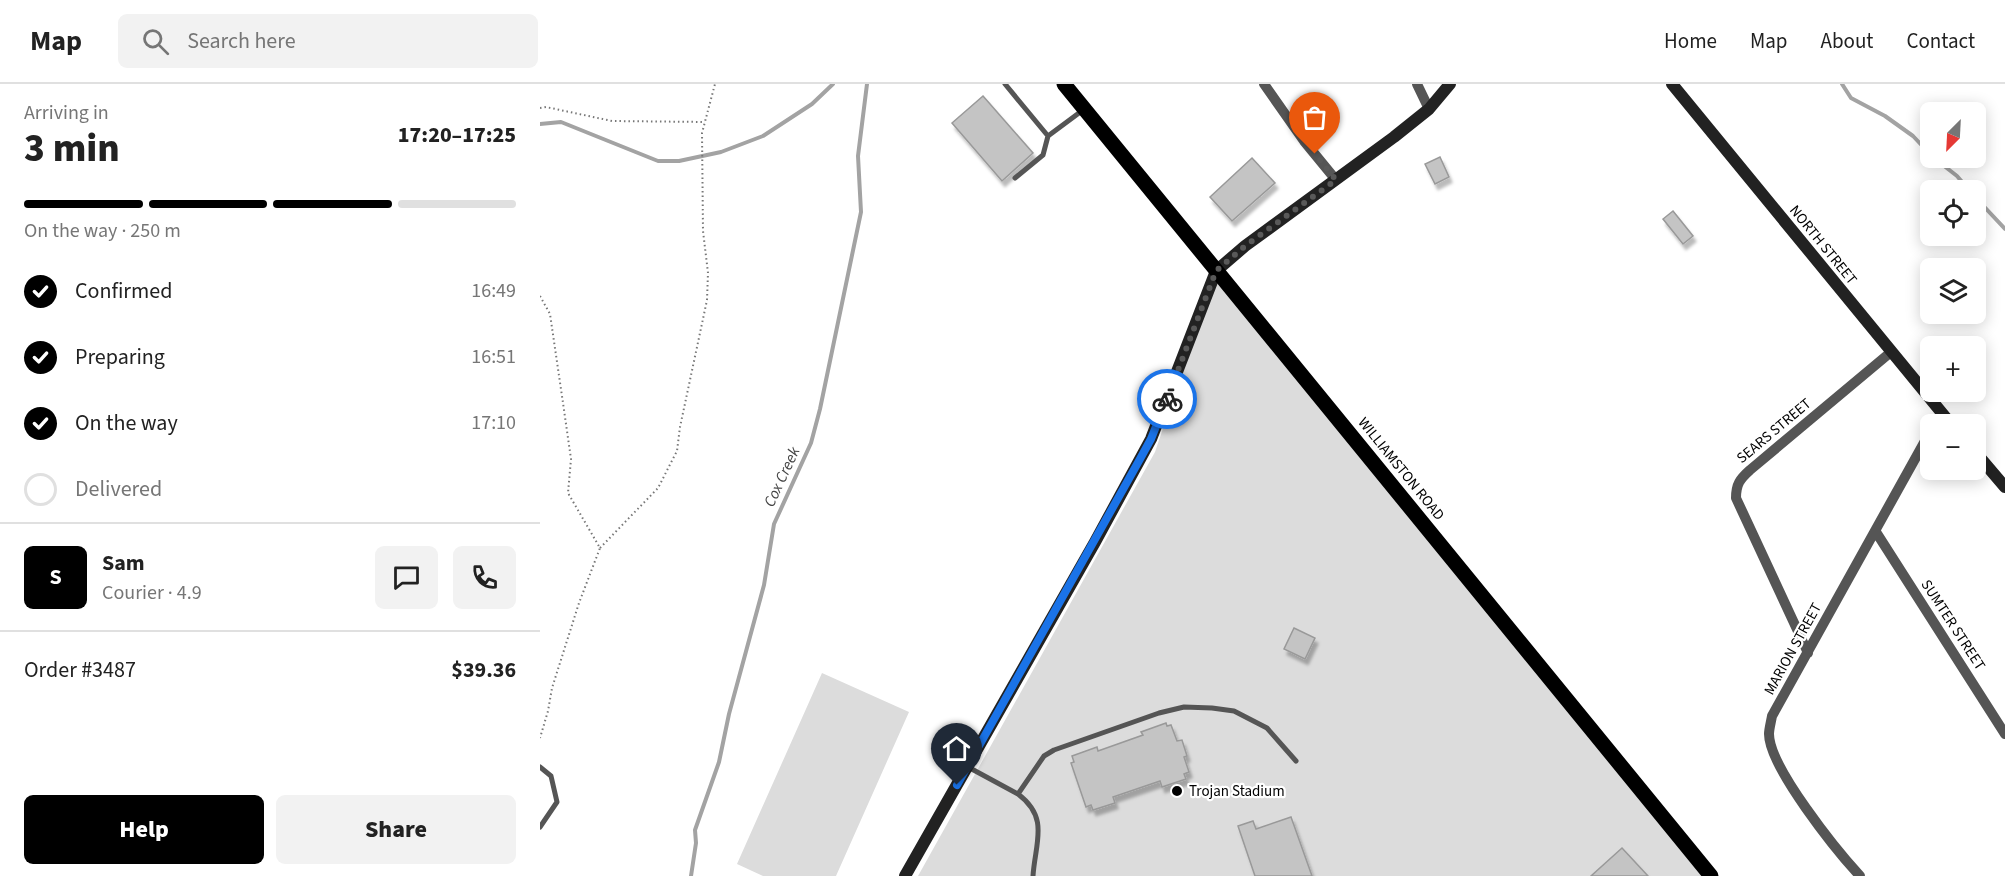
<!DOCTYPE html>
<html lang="en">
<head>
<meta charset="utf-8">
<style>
  :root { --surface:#fff; --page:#f2f2f2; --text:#222; --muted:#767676; --line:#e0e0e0; --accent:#000 }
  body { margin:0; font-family:"Source Sans 3",sans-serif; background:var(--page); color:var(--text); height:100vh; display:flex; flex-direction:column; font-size:22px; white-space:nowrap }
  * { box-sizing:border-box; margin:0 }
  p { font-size:20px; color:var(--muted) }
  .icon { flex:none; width:33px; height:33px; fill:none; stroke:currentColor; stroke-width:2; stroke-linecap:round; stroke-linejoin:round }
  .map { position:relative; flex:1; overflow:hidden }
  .drawer { display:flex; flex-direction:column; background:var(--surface); width:540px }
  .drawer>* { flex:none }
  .needle { width:39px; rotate:204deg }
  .tools { position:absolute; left:1380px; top:18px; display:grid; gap:12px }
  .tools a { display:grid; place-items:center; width:66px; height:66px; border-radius:9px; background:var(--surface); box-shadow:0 3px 15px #0003; font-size:30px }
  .pin { position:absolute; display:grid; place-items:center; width:51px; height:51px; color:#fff; margin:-62px -26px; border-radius:50% 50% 50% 0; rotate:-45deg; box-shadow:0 0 6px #0007 }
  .pin .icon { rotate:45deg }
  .courier { position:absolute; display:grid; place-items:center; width:60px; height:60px; margin:-30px; border:4px solid #1a73e8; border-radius:50%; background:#fff; color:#222; box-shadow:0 2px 8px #0007 }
  .overview em { font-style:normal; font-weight:800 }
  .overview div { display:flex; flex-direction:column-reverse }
  .overview { display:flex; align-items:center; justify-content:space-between; height:102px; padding:0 24px }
  h1 { font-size:39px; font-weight:800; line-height:45px }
  .bar { display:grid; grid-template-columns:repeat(4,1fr); gap:9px 6px; align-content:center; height:72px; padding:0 24px }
  .bar i { height:8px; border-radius:4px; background:var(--line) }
  .bar .on { background:var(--accent) }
  .bar p { grid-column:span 4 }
  .line { display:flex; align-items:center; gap:15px; padding:0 24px; border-top:2px solid var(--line) }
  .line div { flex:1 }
  .round { display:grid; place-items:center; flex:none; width:63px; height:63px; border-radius:9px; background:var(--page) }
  ol { padding:0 24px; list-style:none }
  li { display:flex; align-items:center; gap:18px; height:66px }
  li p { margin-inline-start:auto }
  li .icon { padding:6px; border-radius:50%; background:var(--accent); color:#fff; stroke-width:4 }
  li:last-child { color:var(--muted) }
  li i { width:33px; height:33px; border:3px solid var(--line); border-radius:50% }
  .cta { display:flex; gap:12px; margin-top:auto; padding:12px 24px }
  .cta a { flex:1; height:69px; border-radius:9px; background:var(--accent); color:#fff; font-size:24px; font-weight:800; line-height:69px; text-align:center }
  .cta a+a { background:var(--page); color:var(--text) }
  header { display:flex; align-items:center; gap:36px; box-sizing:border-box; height:84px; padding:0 30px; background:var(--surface); border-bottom:2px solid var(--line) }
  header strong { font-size:28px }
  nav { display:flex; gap:33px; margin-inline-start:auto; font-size:21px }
  .search { width:420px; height:54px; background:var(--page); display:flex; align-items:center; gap:15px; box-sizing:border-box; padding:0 21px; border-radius:9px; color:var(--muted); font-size:22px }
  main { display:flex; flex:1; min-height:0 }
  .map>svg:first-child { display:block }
</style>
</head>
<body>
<header>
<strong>Map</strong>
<div class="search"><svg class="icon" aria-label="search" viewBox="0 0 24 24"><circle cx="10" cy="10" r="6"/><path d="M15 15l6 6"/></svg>Search here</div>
<nav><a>Home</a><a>Map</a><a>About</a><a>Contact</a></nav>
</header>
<main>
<section class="drawer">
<div class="overview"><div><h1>3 min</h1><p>Arriving in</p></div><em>17:20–17:25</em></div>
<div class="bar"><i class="on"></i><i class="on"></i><i class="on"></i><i></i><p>On the way · 250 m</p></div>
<ol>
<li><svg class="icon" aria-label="check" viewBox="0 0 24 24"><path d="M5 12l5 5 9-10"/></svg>Confirmed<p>16:49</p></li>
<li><svg class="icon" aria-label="check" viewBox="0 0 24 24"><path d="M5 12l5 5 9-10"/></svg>Preparing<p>16:51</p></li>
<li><svg class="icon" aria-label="check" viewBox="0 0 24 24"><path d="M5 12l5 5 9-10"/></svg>On the way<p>17:10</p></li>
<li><i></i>Delivered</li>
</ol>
<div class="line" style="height:108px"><b class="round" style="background:var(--accent);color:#fff">S</b><div><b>Sam</b><p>Courier · 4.9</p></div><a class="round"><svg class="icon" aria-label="chat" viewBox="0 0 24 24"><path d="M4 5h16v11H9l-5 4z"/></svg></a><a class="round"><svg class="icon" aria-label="phone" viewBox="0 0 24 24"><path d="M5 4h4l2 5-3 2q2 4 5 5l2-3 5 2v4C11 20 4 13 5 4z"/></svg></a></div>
<div class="line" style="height:78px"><div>Order #3487</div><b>$39.36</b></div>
<div class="cta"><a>Help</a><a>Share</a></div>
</section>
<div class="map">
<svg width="1465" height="792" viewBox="0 0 1465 792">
  <defs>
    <filter id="shadow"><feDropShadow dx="3" dy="5.5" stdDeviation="1.5" flood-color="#0004"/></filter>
  </defs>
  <rect width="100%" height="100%" fill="#fff"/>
  <path fill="#dcdcdc" d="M676 187 1171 792H378L615 368Z
    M282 589 369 628 296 792H223L197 780Z"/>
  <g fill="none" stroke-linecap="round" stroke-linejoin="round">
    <path stroke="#a3a3a3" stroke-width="4" d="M1302 0 1311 14 1345 32 1373 52 1390 70
      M0 40 21 38 118 77H139L181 68 223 52 272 20 293 0
      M1394 74 1417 92 1429 106
      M1436 114 1465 145
      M151 792 156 759 155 746 179 678 189 630 224 501 234 440 271 359 280 325 321 128 318 72 327 0"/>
  </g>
  <path fill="#c4c4c4" stroke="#999" stroke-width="1.5" filter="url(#shadow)" d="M443 12 493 69 462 97 412 39Z
    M900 73 909 93 895 100 885 80Z
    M712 74 735 99 692 137 670 113Z
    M1133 127 1153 152 1143 160 1123 135Z
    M754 544 775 554 765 575 744 565Z
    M626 639 627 642 631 641 637 657 642 656 647 672 644 673 649 688 644 690 646 695 622 703 620 697 573 713 575 719 553 726 551 721 546 723 531 679 534 678 532 672 557 663 558 667 603 651 601 648Z
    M751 733 772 792H715L698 742 713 737 716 745Z
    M1082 764 1108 792H1051Z"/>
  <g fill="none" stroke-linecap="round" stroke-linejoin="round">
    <path stroke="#777" stroke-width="2" stroke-dasharray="1.5 3" stroke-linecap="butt" d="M0 24 6 23 72 37 165 38
      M0 212 10 230 23 319 31 375 28 409 60 464 39 519 12 604 8 627 0 654
      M60 464 118 404 137 367 140 343 167 216 168 189 163 147 162 49 175 0"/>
    <path stroke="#555" stroke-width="5" d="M465 0 508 52 543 26
      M475 94 503 71 508 52
      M0 683 11 692 17 718 0 743
      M428 683 478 710
      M493 792C495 759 510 734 478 710L504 672 514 666 619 629 644 623 672 624 694 627 727 644 756 677"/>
    <path stroke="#555" stroke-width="10" d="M724 0 764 57 796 96
      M877 0 889 25
      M1395 340 1401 330
      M1336 448 1465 650
      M1268 569 1196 414C1196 400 1200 395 1210 386L1351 268
      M1320 792C1297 767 1229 683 1229 650 1229 645 1231 638 1232 632L1390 348"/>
    <path stroke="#222" stroke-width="12" d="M1132 0 1411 340
      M1436 369 1465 403
      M365 792 555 458 611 355 676 187 705 162 854 53 889 25 910 0"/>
    <path stroke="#000" stroke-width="15" d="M524 0 1171 792"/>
  </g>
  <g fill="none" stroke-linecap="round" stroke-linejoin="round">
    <path stroke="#595959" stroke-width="6" stroke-dasharray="0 10.8" d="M627 315 676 187 705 162 796 96 775 70"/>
    <path stroke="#1a73e8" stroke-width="8" d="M417 701 600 375 611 355 627 315"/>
  </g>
  <circle fill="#000" stroke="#fff" stroke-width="2" cx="637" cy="707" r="6"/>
  <g text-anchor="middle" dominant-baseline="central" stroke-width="4.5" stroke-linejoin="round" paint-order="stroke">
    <g font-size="15" fill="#000" stroke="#fff">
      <text transform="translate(1283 161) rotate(51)">NORTH STREET</text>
      <text transform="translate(1234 347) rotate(-40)">SEARS STREET</text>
      <text transform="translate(861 385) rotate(51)">WILLIAMSTON ROAD</text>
      <text transform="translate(1413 541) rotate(57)">SUMTER STREET</text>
      <text transform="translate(1253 565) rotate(-61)">MARION STREET</text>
    </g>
    <g font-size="15" fill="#000" stroke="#fff" text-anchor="start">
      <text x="649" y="707">Trojan Stadium</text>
    </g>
    <g font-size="16" font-style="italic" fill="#444" stroke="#fff">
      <text transform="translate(242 393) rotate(-65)">Cox Creek</text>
    </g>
  </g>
</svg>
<div class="tools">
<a><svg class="needle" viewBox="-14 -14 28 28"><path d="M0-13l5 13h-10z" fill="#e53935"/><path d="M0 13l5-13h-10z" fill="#767676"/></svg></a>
<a><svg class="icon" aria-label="locate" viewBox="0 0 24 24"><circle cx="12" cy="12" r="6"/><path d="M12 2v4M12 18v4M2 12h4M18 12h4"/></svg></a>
<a><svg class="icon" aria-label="layers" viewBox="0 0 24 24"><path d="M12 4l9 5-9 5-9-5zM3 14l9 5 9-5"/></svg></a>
<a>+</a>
<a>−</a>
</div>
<div class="pin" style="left:775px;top:70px;background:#ea580c"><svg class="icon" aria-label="bag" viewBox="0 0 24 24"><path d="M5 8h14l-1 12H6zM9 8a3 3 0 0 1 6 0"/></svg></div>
<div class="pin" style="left:417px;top:701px;background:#1f2937"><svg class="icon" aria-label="home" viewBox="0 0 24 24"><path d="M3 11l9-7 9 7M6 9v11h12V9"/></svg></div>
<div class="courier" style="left:627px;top:315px"><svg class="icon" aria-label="bike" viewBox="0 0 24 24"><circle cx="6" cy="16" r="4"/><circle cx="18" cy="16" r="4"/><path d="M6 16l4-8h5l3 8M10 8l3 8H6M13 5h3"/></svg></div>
</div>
</main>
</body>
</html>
